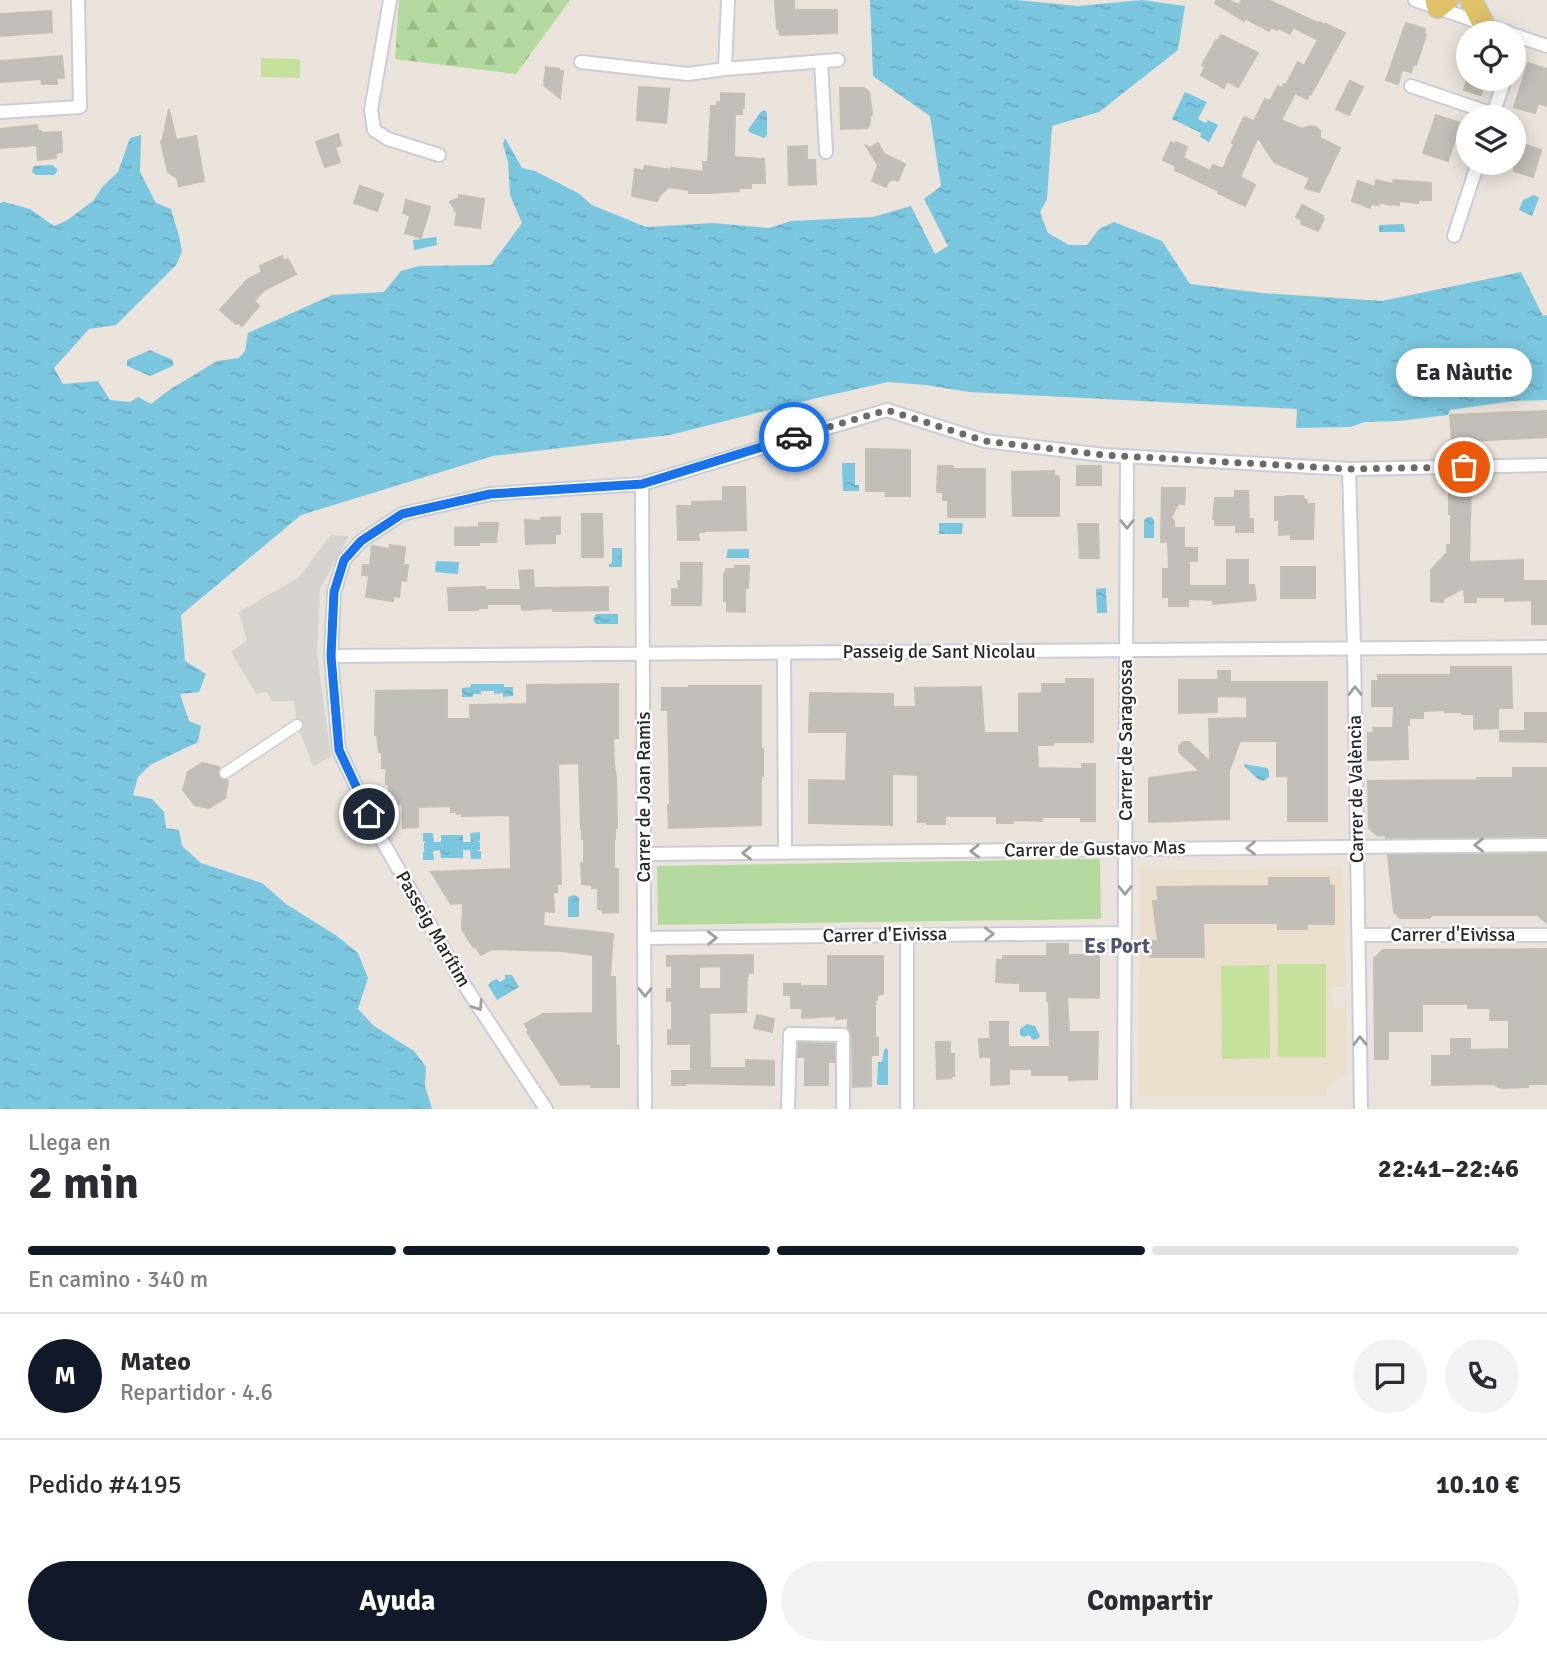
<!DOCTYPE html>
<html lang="es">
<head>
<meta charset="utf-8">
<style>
  :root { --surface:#fff; --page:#f2f2f3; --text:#2b2b33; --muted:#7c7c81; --line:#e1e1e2; --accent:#111827 }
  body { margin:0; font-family:Signika,sans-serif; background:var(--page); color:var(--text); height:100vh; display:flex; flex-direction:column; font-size:26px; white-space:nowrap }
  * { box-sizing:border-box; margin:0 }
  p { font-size:23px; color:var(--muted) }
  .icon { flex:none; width:38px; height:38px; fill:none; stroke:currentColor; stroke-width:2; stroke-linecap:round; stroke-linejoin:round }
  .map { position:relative; height:1109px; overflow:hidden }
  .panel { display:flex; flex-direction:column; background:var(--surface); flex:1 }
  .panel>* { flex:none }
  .fabs { position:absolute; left:1456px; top:21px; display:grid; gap:14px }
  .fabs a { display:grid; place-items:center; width:70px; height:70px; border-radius:50%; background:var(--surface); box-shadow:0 4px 18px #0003; font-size:35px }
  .pin { position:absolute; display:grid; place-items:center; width:60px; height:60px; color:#fff; margin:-30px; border:4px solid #fff; border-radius:50%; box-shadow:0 2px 7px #0007 }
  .courier { position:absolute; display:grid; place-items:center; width:70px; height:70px; margin:-35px; border:5px solid #1a73e8; border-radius:50%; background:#fff; color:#222; box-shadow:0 2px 9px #0007 }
  .bubble { position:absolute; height:49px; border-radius:24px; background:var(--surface); box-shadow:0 4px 18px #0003; font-size:23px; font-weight:800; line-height:49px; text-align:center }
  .overview em { font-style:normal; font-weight:800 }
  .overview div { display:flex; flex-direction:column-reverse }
  .overview { display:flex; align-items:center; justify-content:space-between; height:119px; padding:0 28px }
  h1 { font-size:46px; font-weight:800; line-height:52px }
  .bar { display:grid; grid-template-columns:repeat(4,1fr); gap:10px 7px; align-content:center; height:84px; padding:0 28px }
  .bar i { height:9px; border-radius:5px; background:var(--line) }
  .bar .on { background:var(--accent) }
  .bar p { grid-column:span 4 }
  .line { display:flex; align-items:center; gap:18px; padding:0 28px; border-top:2px solid var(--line) }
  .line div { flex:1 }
  .round { display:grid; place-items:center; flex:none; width:74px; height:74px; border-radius:37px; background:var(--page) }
  .primary-button { display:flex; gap:14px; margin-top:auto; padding:14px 28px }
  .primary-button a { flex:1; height:80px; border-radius:42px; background:var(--accent); color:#fff; font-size:28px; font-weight:800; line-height:80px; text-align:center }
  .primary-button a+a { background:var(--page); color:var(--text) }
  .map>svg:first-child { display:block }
</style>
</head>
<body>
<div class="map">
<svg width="1547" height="1109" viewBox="0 0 1547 1109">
  <defs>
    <pattern id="forest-firs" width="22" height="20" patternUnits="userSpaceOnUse" patternTransform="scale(1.75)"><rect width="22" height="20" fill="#b3d99e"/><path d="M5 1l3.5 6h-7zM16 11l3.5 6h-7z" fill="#9aba88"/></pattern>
    <pattern id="water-ripples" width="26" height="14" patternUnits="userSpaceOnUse" patternTransform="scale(1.75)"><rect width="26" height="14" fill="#7ac6df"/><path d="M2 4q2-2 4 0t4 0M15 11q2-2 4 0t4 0" fill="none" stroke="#6aaabf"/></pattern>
  </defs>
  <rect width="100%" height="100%" fill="#e9e3db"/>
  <path fill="#e9dfcc" d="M1343 867 1346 987H1332L1333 1008H1346L1347 1075H1341L1327 1089V1096H1143L1140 1095 1139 1092 1140 868 1209 870Z"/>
  <path fill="url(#forest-firs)" d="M399 0H570L516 74 395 59Z"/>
  <path fill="#b3d99e" d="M1100 859 1101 919 658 925 657 866Z"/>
  <path fill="#c4e09a" d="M261 58 300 59V78L261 77Z
    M1277 964H1326V1057H1278Z
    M1269 965 1270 1058 1222 1059 1221 966Z"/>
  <path fill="#d6d2cd" d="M331 535 349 536 320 589 317 655 331 757 313 766 297 725 294 701H272L267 692 256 694 231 652 247 641 239 612 298 578Z"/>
  <path fill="url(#water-ripples)" d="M870 0H1016L1078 6 1142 0 1185 6 1178 50 1099 112 1052 126 1047 199 1040 212 1048 233 1069 245H1087L1099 229 1114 222 1162 241 1190 284 1262 293 1382 301 1521 272 1543 316 1547 315V400L1513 401 1450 410 1448 415 1399 421 1364 422 1351 427 1296 428 1297 409 969 392 926 385 888 382 817 398 670 435 493 456 301 515 181 615 185 661 206 674 199 692 180 694 189 721 201 726 198 742 150 765 138 777 133 795 152 799 164 812 166 828 179 830 182 846 201 863 262 883 286 904 337 936 358 953 368 978 358 1009 374 1026 414 1051 426 1067 425 1086 432 1109H0V203L4 202 30 209 54 226 66 221 93 201 103 186 118 172 130 138 141 135 140 172 156 203 171 209 179 236 182 252 176 265 116 325 89 329 54 368 63 384 98 381 110 400 130 402 138 397 151 404 169 390 217 361 239 358 245 351 248 333 332 295 384 292 401 271 419 266 491 265 522 223 510 195 508 162 503 144 505 138 522 168 535 171 578 193 592 205 646 227 713 223 769 228 791 221 873 217 911 206 935 254 948 246 924 199 941 186 930 116 873 76Z
    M1185 92 1207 102 1198 119 1206 123 1208 120 1218 125 1209 142 1200 137 1201 133 1172 119Z
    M764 110 767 112V135L764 138 749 132 748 130 760 113Z
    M52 165 57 169V172L54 175H36L32 172 33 168 35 166Z
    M1534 195 1539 198 1532 216 1519 210 1523 200Z
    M1404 224 1405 232H1379V225Z
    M436 237 437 245 414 250 413 240Z
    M150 350 173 360V366L150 376 127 366V360Z
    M842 463H855V485H859V491H843Z
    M1148 517H1151L1154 520V538H1144V520Z
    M939 523H963L962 534H939Z
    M612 548H622V567H609V564L612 563Z
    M728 549H749V558H726Z
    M436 561 459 562 458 574 435 572Z
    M1106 588 1107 613H1097L1096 589Z
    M596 614H618V624H596L593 620Z
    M471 684H504V687H513V696L503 697V693L494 694V691H481V694H473V697H462V688L471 687Z
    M1244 764 1267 768 1269 771V777L1263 781 1258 779 1244 766Z
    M480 832V841H476L480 842V850L476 851H481V859H471L470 850H463V858H441L440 850 433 851 434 860H423V852L428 851H424V843L427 842 423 841V833H433L434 842H441V835H463V842H471L470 833Z
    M574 895 579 897V917H568V897Z
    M505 975H512L519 987 497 1000 488 985 492 981 497 979 500 982 505 979Z
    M1027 1024 1035 1026 1040 1036 1038 1039 1033 1040 1029 1035 1024 1037 1020 1035V1029Z
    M886 1048 888 1050V1085H877L878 1062H882L884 1050Z"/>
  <path fill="#c1bdb8" stroke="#c4beb5" stroke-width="2" fill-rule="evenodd" d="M775 0H794V10H837V33L780 35 779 28 777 29Z
    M1217 0H1228L1239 5 1242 0H1268L1318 23 1319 22 1326 25V24L1345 33 1311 94 1310 93 1307 99 1295 93 1281 120 1302 129 1310 126 1316 127 1320 131V138L1340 148 1319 192 1305 188 1310 178 1274 162 1258 137 1240 177 1255 185 1245 206 1218 193 1219 191 1175 170 1176 166 1163 160 1171 142 1175 144 1176 142 1187 147 1183 158 1210 171 1213 165 1223 169 1234 144 1232 143 1244 117 1254 121 1265 99 1270 101 1278 86 1282 88 1284 84 1286 85 1298 62 1304 66 1318 40 1293 27 1290 34 1278 28 1277 30 1271 27 1269 31 1245 18 1244 21 1215 3Z
    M51 11 52 32 0 36V14Z
    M1406 23 1425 29 1424 34 1426 35 1416 65 1414 64 1411 72 1402 70 1398 84 1386 80Z
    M1221 35 1258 53 1238 87 1227 81 1224 88 1201 75 1205 67 1202 65 1216 40 1218 41Z
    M62 56 64 78H56L57 84H42L41 79 0 82V61Z
    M1528 63 1547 69V106L1538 103 1535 113 1514 107Z
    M546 67 559 69 558 71H563L560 98 544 85Z
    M1467 79H1486L1481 95 1464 90Z
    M1350 81 1363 87 1349 115 1336 109Z
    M639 87 669 89 666 123 637 120Z
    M840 88H864L869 92 872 113 870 117V124L867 128 841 129Z
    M721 93 744 94V108H742V114H735L734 157 764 159 765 183H751V188H738L739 191 710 193H689V190L669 187 660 195 657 201 632 196 635 169 644 171 645 166 671 170V168L704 172 703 162H708L711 106H717V102H721Z
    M169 109 176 140 196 136 204 181 179 186 177 178 168 172 161 142 163 138Z
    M1436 115 1460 123 1448 161 1423 153Z
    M37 125 38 131H41V133L61 132 62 152 56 153V158L38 160 37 145 0 148V129Z
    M338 134 341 145 335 147 340 162 325 167 316 142Z
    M1514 141 1541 150 1533 177 1514 171Z
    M878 143 884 154 905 164 898 181 893 179 888 182 886 187 872 181 878 165 866 146 870 148Z
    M807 146V160H815L816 184 789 185 788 147Z
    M1376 180 1393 184 1394 180 1431 183V200H1418V203L1399 201V205L1391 204V205L1379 202V205L1371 204 1370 208 1352 201 1358 181 1375 187Z
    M360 186 383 194 377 211 354 203Z
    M459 195 484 199 480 228 455 225 457 213 450 202 459 198Z
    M406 200 430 207 421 238 405 233 410 216 403 213Z
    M1302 205 1323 216 1322 218 1324 219 1318 231 1301 224 1302 220 1296 217Z
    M282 256 284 261 288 259 296 274 264 290 254 301 259 306 242 326 238 323 236 324 220 310 248 279 262 272 260 266Z
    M1547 411V437L1452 442 1450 415Z
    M866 449 910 450V496H886V491H866Z
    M938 466H953V469H985V517H948V500H943V492H937Z
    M1077 466H1101V485H1077Z
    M1054 471V475L1059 477V516H1013L1012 472Z
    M723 487H745L746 530 704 531V532H698L699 540H678L677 506H692V502L723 501Z
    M1162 488H1185L1184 504H1178L1171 517 1174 521V528H1184V548H1197V561H1189V586H1227V560H1248V585H1254L1256 599 1255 600 1213 604V600L1188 599V606H1169V597H1163V569H1169L1168 542H1161Z
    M1449 488H1471L1469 562 1523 560V581H1547V624H1532V600L1505 601V597H1476V602H1465L1464 588 1443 599V602L1431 601V570L1447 553V545H1451V514H1449Z
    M1235 491H1248L1249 519H1253V532H1236V525H1215V519H1213L1215 498H1235Z
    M1286 496H1303L1305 500H1307V504H1314L1313 539H1291V534L1279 535V519L1275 520V497H1285Z
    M582 514H602L603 557H582Z
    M560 517V534H555V543L526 544 525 520 541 521V518Z
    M479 523H498L496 542H479V545H455V528L479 527Z
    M1078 524H1098L1099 558H1080Z
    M390 545 405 547 403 565H408L406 581 401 580 399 597 393 596V601L366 597 369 576 362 575 363 565H370L372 546 390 549Z
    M681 563H702L701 605H672V589H679L678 581H681Z
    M735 566H749L748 588H745V612L727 611V601H724V573L726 572V569H735Z
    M1281 567H1315V598H1281Z
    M533 570 534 588 608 587V610L553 611V608L522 610 521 604H487V608H478V610H449L448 588 485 587 484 590H521L519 571Z
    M1451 667H1511L1512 708H1498V728L1474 729V714H1462V712H1445V710L1423 711V718H1409V725H1407L1408 759 1368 760V733H1374L1373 728H1393L1394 706H1372V681H1378V675H1451Z
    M1218 671H1230V682H1327V821H1288V776H1277V741H1240L1229 771V819L1149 822V778L1200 771 1179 752V746L1183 742H1189L1210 762 1209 719 1247 718V697L1217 696V712L1179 713V680H1218Z
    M1066 679H1093V742H1053V745H1037L1038 768 1082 769V764H1095V821H1081V817H1042V821L1013 820V823H997V816H945V824H927V822H918V775L892 774V825L809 823V780L846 781 847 732H809L810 693 893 694V707H916L915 688 981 687 984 733H1019V694L1042 693V684H1066Z
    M618 684V738H613L614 765 616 777 617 828H615V839H614V869H618V912L603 913 602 909H598V888H592V885L582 884 581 863H584V839H582V829H581L579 763 558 764 561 884H557V892H553L554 912 544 911 543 926 613 934 610 977H615L616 1046H619V1087H591V1084L561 1085 527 1032 529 1031 525 1024 543 1014 593 1013V955L562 951 492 949 481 955 475 946 473 947 462 929 463 903 451 904 431 872 511 869 510 815 462 816V814H457V812H451V806L418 807V827L403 828V805L392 803 391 796H389V784H386V768H382V752H379L377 735H375L376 691 447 690V719H470V705L527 704V685Z
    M689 686H761V749H763V776H761V825L669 828 668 805H670L668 710H662V688H689Z
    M1525 713H1547V742L1500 741V731H1525Z
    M202 763 219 767V777L221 779 227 780 228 782 225 798 209 808 195 805 183 790 188 772Z
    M1513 768H1547V836L1386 838 1385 835 1378 836 1369 828 1368 781 1477 780V778H1513Z
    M1547 854V923L1537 915H1432L1430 918H1400L1394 912 1388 855Z
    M1269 878H1329V885L1334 886V924H1307V929H1278V923H1203L1204 957H1150V941H1158L1153 901H1158L1157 887 1269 886Z
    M1047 944H1068V955H1099V998L1067 997 1069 1032H1098L1097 1079 1069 1080V1075H1032V1069H1009V1084L991 1085V1057H980L979 1039H990V1022H1008V1047H1050L1049 1001H1047V991H1020V983L996 982 997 960H1003V956H1047Z
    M1547 949V1084H1528V1087L1503 1088 1498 1087 1495 1084 1432 1085V1056H1451V1039H1470V1050L1509 1049V1020H1490V1008H1468V1004H1422V1031H1388V1059H1375L1374 959 1383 950Z
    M753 955V973H748V976H747L746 1012 709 1013 710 1068H746V1060L774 1061V1085L685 1083V1085H672V1071H691V1044H668V1030H672V1001H667V989H672V966H667V956ZM721 966V989H699V967Z
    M828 956H883V994L877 995V1000H875V1038H878V1055H871V1086L853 1087 852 1035 848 1028V1018L836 1019V1016L802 1018V1008H791V995H784V984H800V986H828Z
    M757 1015 774 1019 772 1032 754 1028Z
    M936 1042H950V1054H954V1076H951V1078L937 1079Z
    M799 1043 834 1044V1062H828V1085H805V1057H798Z"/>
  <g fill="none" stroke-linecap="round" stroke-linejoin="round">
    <defs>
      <path id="pedestrian" d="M225 773 297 725"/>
      <path id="minor" d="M390 0 371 110 374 130 388 139 439 155
        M1415 0 1510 33
        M1514 35 1547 46
        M1514 53 1519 36
        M581 62 688 74 725 69 838 60
        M821 62 826 152
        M725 69 728 0
        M1411 86 1493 114
        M0 112 80 107 78 0
        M1492 117 1505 79
        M1454 236 1478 163
        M1349 469 1354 648 1361 1109
        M642 484 645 1109
        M784 653 785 853
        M331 656 1547 647
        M644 854 1547 845
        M1359 935H1547
        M644 938 1125 933
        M546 1109 461 980 379 835 339 750 331 656 334 592 344 560 361 541 402 514 490 494 642 484 887 410 985 441 1104 455 1349 469 1547 465
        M788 1109 790 1034 843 1035V1109
        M907 1109V935
        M1124 1109 1127 456"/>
      <path id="primary" d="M1436 0 1438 7 1447 0
        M1471 0 1483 23"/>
    </defs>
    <use href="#pedestrian" stroke="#cacdd8" stroke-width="13"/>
    <use href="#minor" stroke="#cacdd8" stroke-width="16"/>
    <use href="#primary" stroke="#c3c3c3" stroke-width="24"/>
    <use href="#pedestrian" stroke="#fff" stroke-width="10"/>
    <use href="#minor" stroke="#fff" stroke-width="12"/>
    <use href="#primary" stroke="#dfc16a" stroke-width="21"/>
  </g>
  <defs><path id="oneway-chevron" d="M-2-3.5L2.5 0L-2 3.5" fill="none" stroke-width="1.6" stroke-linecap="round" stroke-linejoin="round" transform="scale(1.75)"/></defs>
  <g stroke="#9e9e9e">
    <use href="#oneway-chevron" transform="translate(1127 524) rotate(90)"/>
    <use href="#oneway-chevron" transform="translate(1355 691) rotate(-91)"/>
    <use href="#oneway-chevron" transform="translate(1479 845) rotate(179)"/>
    <use href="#oneway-chevron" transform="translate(1251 848) rotate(179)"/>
    <use href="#oneway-chevron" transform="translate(975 851) rotate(179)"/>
    <use href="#oneway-chevron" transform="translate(747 853) rotate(179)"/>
    <use href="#oneway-chevron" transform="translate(1125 890) rotate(90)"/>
    <use href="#oneway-chevron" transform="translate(989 934) rotate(-1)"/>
    <use href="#oneway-chevron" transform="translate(712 938) rotate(-1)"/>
    <use href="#oneway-chevron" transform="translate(645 992) rotate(90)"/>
    <use href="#oneway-chevron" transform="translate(478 1006) rotate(57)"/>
    <use href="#oneway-chevron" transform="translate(1360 1041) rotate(-91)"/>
  </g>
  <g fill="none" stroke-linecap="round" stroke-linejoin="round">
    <path stroke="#6c6967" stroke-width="7" stroke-dasharray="0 12.6" d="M794 437 887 410 985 441 1104 455 1349 469 1464 467"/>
    <path stroke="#1a73e8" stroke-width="9" d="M369 814 339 750 331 656 334 592 344 560 361 541 402 514 490 494 642 484 794 437"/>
  </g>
  <g text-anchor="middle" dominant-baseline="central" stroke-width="5" stroke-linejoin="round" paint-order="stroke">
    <g font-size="19" fill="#282828" stroke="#fff">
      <text x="939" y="652">Passeig de Sant Nicolau</text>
      <text transform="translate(1126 740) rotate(-90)">Carrer de Saragossa</text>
      <text transform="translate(1356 789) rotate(-91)">Carrer de València</text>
      <text transform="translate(644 797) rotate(-90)">Carrer de Joan Ramis</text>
      <text transform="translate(1095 849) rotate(-1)">Carrer de Gustavo Mas</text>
      <text transform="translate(433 929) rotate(60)">Passeig Marítim</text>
      <text transform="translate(885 935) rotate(-1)">Carrer d'Eivissa</text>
      <text x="1453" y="935">Carrer d'Eivissa</text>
    </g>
    <g font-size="21" font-weight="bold" fill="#4e5573" stroke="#fff">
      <text x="1117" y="946">Es Port</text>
    </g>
  </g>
</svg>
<div class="fabs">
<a><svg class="icon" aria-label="locate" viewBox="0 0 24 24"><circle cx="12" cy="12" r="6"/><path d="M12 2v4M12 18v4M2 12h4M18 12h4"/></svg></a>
<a><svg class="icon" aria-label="layers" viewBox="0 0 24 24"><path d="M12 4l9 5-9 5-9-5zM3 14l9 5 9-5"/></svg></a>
</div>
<div class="pin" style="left:1464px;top:467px;background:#ea580c"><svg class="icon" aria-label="bag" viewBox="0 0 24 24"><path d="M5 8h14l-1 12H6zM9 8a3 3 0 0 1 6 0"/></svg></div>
<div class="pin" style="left:369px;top:814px;background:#1f2937"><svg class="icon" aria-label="home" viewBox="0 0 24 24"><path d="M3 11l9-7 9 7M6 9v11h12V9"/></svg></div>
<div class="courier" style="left:794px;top:437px"><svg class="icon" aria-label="car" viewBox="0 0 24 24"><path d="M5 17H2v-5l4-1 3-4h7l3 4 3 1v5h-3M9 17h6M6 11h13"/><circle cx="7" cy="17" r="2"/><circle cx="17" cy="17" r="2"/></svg></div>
<div class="bubble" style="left:1396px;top:348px;width:136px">Ea Nàutic</div>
</div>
<section class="panel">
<div class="overview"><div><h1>2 min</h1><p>Llega en</p></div><em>22:41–22:46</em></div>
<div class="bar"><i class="on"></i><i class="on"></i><i class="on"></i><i></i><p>En camino · 340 m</p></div>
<div class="line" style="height:126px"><b class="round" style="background:var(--accent);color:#fff">M</b><div><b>Mateo</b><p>Repartidor · 4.6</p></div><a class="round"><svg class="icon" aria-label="chat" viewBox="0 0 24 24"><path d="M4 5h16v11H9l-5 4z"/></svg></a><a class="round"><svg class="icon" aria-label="phone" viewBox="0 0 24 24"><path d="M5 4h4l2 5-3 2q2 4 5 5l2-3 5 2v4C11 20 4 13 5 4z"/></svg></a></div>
<div class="line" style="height:91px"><div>Pedido #4195</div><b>10.10 €</b></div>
<div class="primary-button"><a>Ayuda</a><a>Compartir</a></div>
</section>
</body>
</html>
